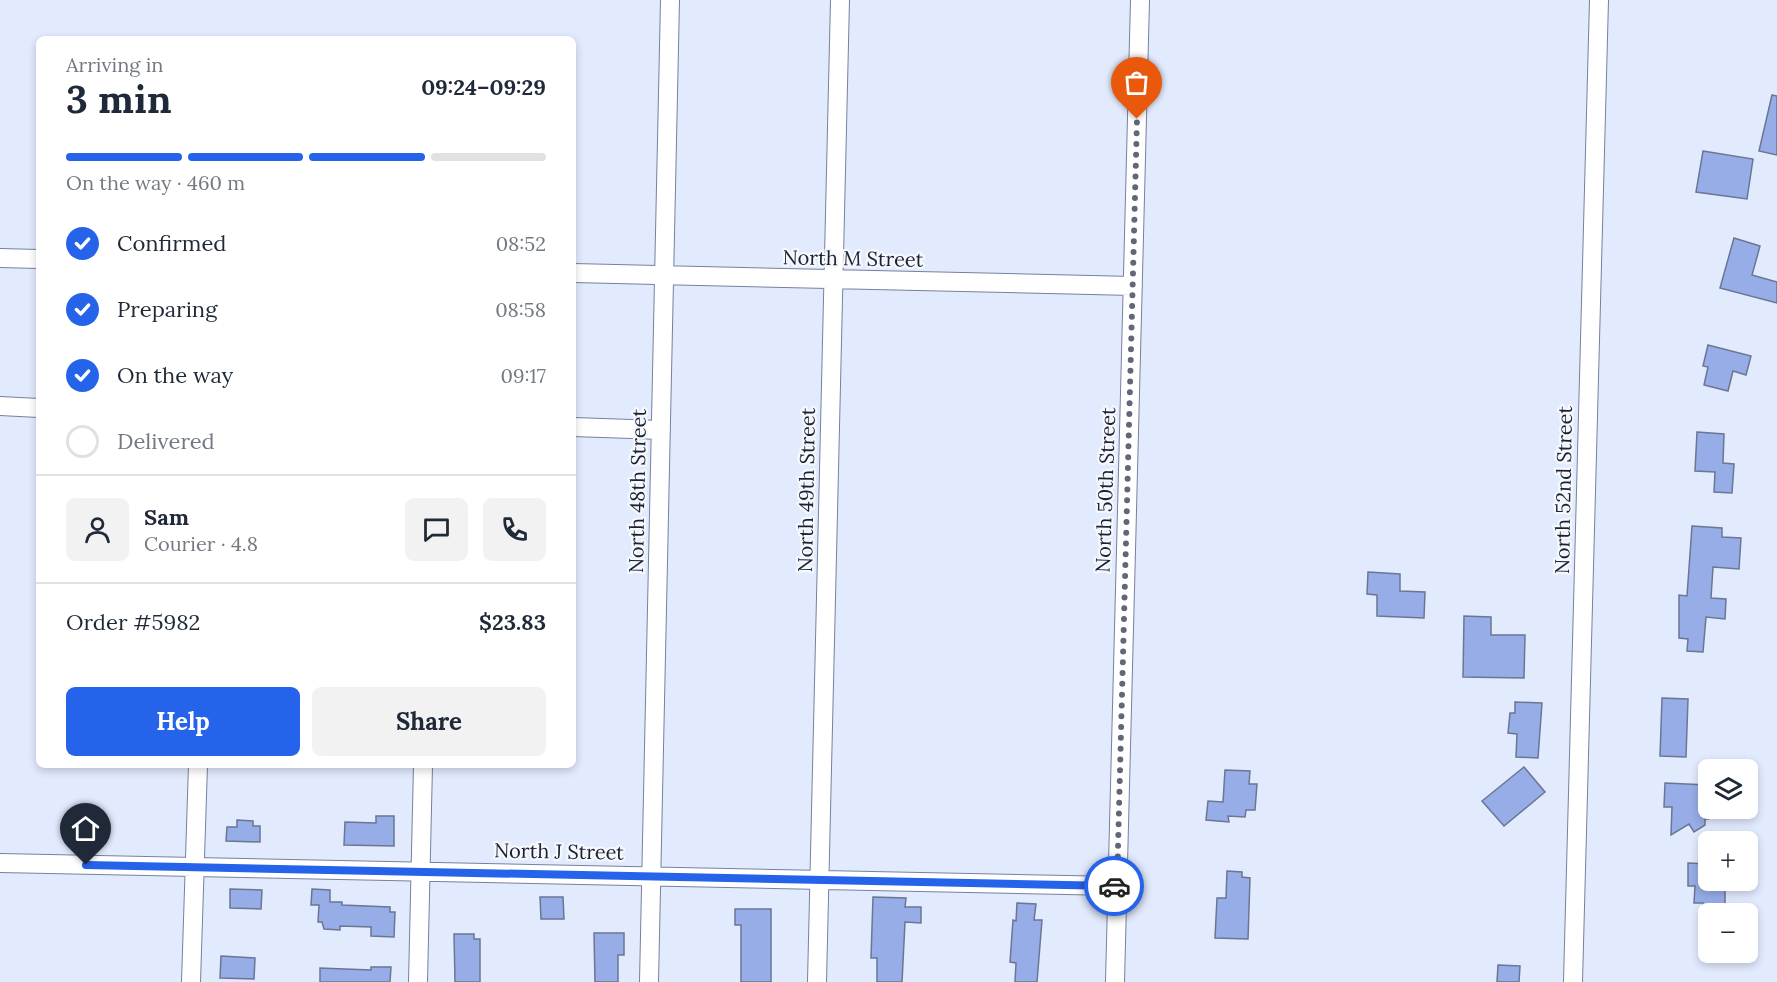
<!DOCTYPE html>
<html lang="en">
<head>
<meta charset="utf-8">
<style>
  :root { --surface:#fff; --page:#f2f2f3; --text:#1f2937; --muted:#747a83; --line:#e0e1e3; --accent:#2563eb }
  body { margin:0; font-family:Lora,serif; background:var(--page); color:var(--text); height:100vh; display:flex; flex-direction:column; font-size:22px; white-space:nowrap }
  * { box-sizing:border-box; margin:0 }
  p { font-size:20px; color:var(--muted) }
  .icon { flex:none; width:33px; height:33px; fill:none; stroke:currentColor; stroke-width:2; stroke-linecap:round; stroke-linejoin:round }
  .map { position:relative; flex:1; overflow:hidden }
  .panel { position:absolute; left:36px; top:36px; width:540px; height:732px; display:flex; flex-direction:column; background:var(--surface); border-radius:9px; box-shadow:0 3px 9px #0003 }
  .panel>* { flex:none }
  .fabs { position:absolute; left:1698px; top:759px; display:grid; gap:12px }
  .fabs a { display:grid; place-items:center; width:60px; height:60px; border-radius:9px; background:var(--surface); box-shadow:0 3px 9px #0003; font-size:30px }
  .pin { position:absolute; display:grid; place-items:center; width:51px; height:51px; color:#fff; margin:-62px -26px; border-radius:50% 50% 50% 0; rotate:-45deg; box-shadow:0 0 6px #0007 }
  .pin .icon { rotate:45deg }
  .courier { position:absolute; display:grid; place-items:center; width:60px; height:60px; margin:-30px; border:4px solid #2563eb; border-radius:50%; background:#fff; color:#222; box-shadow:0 2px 8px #0007 }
  .overview em { font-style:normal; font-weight:700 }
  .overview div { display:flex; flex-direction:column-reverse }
  .overview { display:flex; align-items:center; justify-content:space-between; height:102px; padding:0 30px }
  h1 { font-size:39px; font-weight:700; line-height:45px }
  .bar { display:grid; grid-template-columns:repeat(4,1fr); gap:9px 6px; align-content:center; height:72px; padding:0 30px }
  .bar i { height:8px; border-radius:4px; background:var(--line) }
  .bar .on { background:var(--accent) }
  .bar p { grid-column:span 4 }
  .line { display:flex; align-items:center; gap:15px; padding:0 30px; border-top:2px solid var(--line) }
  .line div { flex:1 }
  .round { display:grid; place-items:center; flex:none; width:63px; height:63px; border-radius:9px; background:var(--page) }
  ol { padding:0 30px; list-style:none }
  li { display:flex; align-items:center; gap:18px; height:66px }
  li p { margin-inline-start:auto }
  li .icon { padding:6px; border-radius:50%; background:var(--accent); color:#fff; stroke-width:4 }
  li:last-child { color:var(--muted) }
  li i { width:33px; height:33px; border:3px solid var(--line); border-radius:50% }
  .cta { display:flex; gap:12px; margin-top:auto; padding:12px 30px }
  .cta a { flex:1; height:69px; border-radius:9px; background:var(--accent); color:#fff; font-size:24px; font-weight:700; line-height:69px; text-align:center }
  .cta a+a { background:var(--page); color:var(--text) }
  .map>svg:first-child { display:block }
</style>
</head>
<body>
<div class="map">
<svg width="1777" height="982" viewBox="0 0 1777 982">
  <rect width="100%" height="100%" fill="#e2eafe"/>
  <path fill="#97ade7" stroke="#6a7693" stroke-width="1.5" d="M1772 95 1777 96V155L1759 151Z
    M1703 151 1753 159 1747 199 1696 192Z
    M1734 238 1760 246 1752 275 1777 282V303L1720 288Z
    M1708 345 1751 356 1746 375 1733 371 1728 391 1704 385 1708 367 1703 366Z
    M1697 432 1724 434 1723 463 1734 464 1732 493 1714 492 1715 472 1695 471Z
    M1692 526 1722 528V537L1741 538 1739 569 1713 567 1711 598 1726 599 1725 619 1706 617 1703 652 1687 651 1688 639 1679 638V595L1687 596Z
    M1368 572 1400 574V591L1425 592 1424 618 1377 616V595L1367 594Z
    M1464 616 1491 617V635H1525L1524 678 1463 677Z
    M1662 698 1688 699 1686 757 1660 756Z
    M1515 702 1542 703 1538 758 1516 757 1517 734 1508 733 1510 713H1515Z
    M1524 767 1545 792 1504 826 1482 801Z
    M1225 770 1250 771 1249 784H1257L1255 810H1246L1245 817 1228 816 1229 822 1206 820 1208 801 1223 802Z
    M1665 783 1708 785V819H1705V825L1694 832 1689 824 1671 835 1672 807H1664Z
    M376 816H394V846L344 845 345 822 376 823Z
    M237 820 253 821V826H260V842L226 841 227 827H237Z
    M1688 863 1708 864V880H1716V885L1725 886V914H1703V903H1694L1695 886H1688Z
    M1227 871 1242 872V877L1250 878 1248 939 1215 938 1217 898H1226Z
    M230 889 262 890 261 909 230 908Z
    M312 889 330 890V902H342V905L390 907V912H395L394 937 371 936V927L340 926V930L324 929 322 922H318L319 905H311Z
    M540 897H563L564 919H541Z
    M873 897 906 898 905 907H921V923L905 922 902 982H877V958H871Z
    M1017 903 1036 904 1034 920H1042L1037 982H1015L1016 963 1010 962 1013 920 1016 921Z
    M735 909H771V982H741V925H735Z
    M594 933H624V955H618V982H595Z
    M454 934H474V939H480V982H455Z
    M221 956 255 958 254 979 220 978Z
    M1498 965 1520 966 1519 982H1497Z
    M371 967H391L390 982H320V968L371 970Z"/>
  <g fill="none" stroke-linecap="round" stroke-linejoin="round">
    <defs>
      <path id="minor" d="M0 258 39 259
        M573 273 1133 286
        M0 406 39 408
        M573 427 661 430
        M0 863 1117 886
        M191 982 198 765
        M418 982 423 765
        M649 982 670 0
        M817 982 840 0
        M1115 982 1140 0
        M1573 982 1599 0"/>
    </defs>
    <use href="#minor" stroke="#76819f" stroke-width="20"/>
    <use href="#minor" stroke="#fff" stroke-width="18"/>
  </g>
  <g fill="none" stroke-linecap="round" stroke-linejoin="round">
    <path stroke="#616776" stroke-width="6" stroke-dasharray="0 10.8" d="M1114 886H1117L1137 119"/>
    <path stroke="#2563eb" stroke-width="8" d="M86 865 1114 886"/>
  </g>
  <g text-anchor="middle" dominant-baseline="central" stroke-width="4.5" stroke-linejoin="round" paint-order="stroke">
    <g font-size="20" fill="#1c212c" stroke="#f5f8fe">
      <text transform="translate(853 258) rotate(1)">North M Street</text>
      <text transform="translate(806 490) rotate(-89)">North 49th Street</text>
      <text transform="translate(1105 490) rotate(-88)">North 50th Street</text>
      <text transform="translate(1563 490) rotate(-89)">North 52nd Street</text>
      <text transform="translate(637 491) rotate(-89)">North 48th Street</text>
      <text transform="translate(559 851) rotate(1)">North J Street</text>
    </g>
  </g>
</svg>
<div class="fabs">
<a><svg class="icon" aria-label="layers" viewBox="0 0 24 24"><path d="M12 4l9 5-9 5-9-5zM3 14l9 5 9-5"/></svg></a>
<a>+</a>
<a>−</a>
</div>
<div class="pin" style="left:1137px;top:119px;background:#ea580c"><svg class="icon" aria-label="bag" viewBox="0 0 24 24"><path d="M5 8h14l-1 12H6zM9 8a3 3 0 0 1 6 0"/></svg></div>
<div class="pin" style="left:86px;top:865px;background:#1f2937"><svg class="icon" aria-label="home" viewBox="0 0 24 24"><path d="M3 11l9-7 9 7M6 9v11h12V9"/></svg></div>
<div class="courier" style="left:1114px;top:886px"><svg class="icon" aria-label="car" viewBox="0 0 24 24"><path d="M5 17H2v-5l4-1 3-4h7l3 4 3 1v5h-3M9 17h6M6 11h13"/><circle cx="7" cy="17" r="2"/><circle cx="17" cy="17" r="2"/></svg></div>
<section class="panel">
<div class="overview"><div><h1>3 min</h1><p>Arriving in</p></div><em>09:24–09:29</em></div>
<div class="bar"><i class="on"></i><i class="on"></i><i class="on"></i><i></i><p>On the way · 460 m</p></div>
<ol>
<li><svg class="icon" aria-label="check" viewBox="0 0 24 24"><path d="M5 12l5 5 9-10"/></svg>Confirmed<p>08:52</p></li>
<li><svg class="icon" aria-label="check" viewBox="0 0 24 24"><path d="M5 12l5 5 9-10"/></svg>Preparing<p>08:58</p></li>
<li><svg class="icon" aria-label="check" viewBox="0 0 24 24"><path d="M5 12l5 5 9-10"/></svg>On the way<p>09:17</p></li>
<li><i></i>Delivered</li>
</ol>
<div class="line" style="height:108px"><a class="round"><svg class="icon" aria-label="person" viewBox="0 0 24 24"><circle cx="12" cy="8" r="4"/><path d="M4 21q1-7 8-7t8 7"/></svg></a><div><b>Sam</b><p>Courier · 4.8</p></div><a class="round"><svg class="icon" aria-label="chat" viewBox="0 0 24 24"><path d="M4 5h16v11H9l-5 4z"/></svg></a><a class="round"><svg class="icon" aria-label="phone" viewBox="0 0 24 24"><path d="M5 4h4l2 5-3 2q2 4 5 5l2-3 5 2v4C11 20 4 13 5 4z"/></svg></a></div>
<div class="line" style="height:78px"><div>Order #5982</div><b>$23.83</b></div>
<div class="cta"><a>Help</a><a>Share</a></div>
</section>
</div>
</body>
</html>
